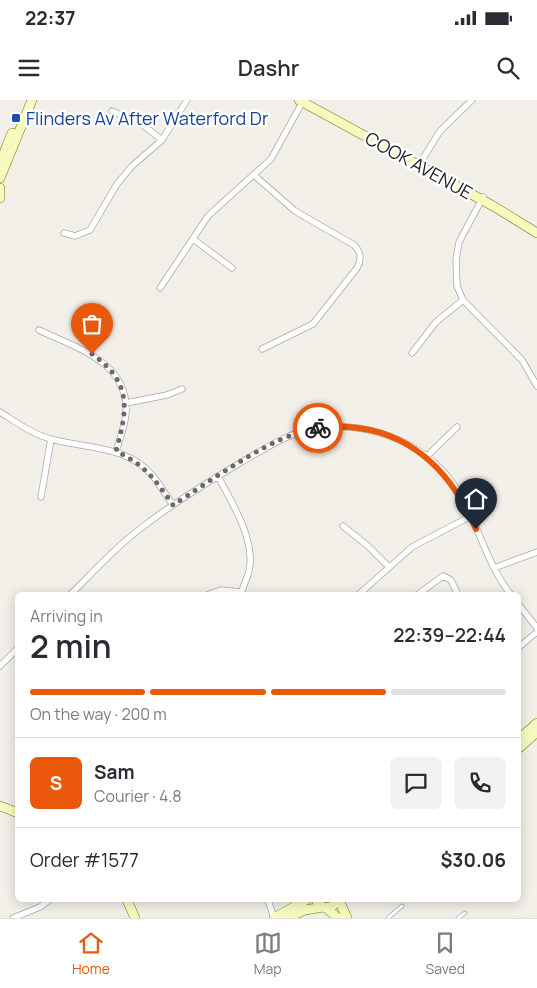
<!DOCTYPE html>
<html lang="en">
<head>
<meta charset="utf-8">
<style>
  :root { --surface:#fff; --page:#f2f2f3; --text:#2b2b33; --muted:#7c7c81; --line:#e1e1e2; --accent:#ea580c }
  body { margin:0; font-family:Manrope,sans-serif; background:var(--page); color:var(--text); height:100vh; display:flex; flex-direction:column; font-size:19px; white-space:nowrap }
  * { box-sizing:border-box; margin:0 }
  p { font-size:16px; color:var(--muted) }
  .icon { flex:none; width:28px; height:28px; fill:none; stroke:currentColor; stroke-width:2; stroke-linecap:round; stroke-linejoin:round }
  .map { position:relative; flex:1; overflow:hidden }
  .side { position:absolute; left:15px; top:492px; width:506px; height:310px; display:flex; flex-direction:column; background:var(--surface); border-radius:8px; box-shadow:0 2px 12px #0003 }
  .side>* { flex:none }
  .pin { position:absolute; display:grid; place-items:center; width:42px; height:42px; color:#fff; margin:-51px -21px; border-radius:50% 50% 50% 0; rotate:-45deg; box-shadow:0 0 5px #0007 }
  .pin .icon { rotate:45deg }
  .courier { position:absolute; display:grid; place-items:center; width:50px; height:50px; margin:-25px; border:4px solid #ea580c; border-radius:50%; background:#fff; color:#222; box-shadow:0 1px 6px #0007 }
  .summary em { font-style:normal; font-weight:600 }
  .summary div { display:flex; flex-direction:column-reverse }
  .summary { display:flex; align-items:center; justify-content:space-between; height:85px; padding:0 15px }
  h1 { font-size:32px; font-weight:600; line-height:38px }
  .bar { display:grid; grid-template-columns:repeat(4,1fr); gap:8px 5px; align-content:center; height:60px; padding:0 15px }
  .bar i { height:6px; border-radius:4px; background:var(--line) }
  .bar .selected { background:var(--accent) }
  .bar p { grid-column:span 4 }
  .line { display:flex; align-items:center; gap:12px; padding:0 15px; border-top:1px solid var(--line) }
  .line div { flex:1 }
  .round { display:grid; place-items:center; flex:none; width:52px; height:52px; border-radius:8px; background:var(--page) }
  .status { display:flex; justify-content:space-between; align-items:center; height:35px; padding:0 25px; background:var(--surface); direction:ltr }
  .status svg { height:14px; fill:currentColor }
  header { display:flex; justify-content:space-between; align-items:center; height:65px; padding:0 15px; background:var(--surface); font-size:22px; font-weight:600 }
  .menu { display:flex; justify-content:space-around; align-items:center; height:70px; border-top:1px solid var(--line); background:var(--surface); font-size:14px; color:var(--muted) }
  .menu a { display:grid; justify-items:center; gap:2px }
  .menu .selected { color:var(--accent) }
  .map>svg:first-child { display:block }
</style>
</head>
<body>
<div class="status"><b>22:37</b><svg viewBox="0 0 49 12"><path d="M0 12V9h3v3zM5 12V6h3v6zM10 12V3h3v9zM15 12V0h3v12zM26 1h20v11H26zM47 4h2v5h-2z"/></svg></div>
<header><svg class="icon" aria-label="menu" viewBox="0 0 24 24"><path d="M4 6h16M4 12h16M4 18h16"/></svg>Dashr<svg class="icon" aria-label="search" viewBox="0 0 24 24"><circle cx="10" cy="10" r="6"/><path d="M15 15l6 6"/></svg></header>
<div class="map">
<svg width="537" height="818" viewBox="0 0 537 818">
  <rect width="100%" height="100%" fill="#f2efe9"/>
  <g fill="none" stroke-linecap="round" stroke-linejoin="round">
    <defs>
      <path id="lane" d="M388 818 402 806
        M458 818 465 813"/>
      <path id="street" d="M112 11 143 25 162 40
        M419 65 440 31 472 0
        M255 76 295 111 354 145C361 152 362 159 357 168L313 224 262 249
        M483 97 459 142 456 160 457 186 463 200 522 260 537 286
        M64 133 75 136 90 130 117 84 132 66 162 40 187 0
        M193 139 232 168
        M160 188 208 116 271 59 303 1
        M39 230C76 248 129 262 126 313 125 326 120 339 116 351
        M412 253 436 222 463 200
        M126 303 167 295 182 289
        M0 312C16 322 32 334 51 339 87 349 127 345 153 376 160 385 166 395 173 405
        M426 357 457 327
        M218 376C231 402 253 435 250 465 249 476 243 485 241 495
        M41 397 51 339
        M343 426 368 446 388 466
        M494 468 537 452
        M70 495C94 471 118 445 145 425 175 402 208 382 240 363 263 350 286 334 312 329 357 320 409 336 441 369 475 404 481 457 511 495
        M207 495 221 490 241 492
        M358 495 412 447 471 416
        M417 495 443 476 451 480 458 495
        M519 505 537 528
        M519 547 537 532
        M0 566 18 548
        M268 800 274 818
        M13 818 40 807 49 800"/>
      <path id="secondary" d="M299 0 495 107 537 133
        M0 63 12 33
        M0 78 32 0
        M0 88V98
        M519 639 537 623
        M519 648 537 632
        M0 706 18 713
        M127 800 135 818
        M316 800C321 810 332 810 338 800
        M339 800 347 818
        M326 808 338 818
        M274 818 306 800
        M287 818 305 810 323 807"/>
    </defs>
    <use href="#lane" stroke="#a9a9a9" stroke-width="4.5"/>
    <use href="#street" stroke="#a9a9a9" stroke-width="7"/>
    <use href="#secondary" stroke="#707d05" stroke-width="10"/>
    <use href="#lane" stroke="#fff" stroke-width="3"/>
    <use href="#street" stroke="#fff" stroke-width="5.5"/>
    <use href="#secondary" stroke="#f7fabf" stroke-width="9"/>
  </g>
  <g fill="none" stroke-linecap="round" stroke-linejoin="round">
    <path stroke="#6b6a68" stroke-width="5" stroke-dasharray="0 9" d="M92 254C132 282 128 309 116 351 145 365 155 379 173 405 211 381 275 333 318 328"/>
    <path stroke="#ea580c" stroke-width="6" d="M318 328C396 319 447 361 476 429"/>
  </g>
  <rect fill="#1a4fb4" stroke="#fff" stroke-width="2" x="11" y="13" width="10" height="10" rx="2.5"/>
  <g text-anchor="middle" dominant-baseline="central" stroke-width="5" stroke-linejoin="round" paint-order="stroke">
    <g font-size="18" fill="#164399" stroke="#fff" text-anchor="start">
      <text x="26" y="18">Flinders Av After Waterford Dr</text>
    </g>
    <g font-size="18" fill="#222" stroke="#fff">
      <text transform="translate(419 65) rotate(29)">COOK AVENUE</text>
    </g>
  </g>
</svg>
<div class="pin" style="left:92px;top:254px;background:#ea580c"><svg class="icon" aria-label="bag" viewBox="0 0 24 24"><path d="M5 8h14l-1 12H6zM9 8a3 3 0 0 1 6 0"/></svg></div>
<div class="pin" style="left:476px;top:429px;background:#1f2937"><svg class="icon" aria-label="home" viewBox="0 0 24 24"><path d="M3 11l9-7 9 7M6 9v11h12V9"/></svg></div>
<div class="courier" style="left:318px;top:328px"><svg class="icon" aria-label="bike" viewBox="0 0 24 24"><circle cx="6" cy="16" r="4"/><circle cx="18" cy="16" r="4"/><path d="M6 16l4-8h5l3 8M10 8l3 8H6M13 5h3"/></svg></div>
<section class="side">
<div class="summary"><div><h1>2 min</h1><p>Arriving in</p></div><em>22:39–22:44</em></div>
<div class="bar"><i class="selected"></i><i class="selected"></i><i class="selected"></i><i></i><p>On the way · 200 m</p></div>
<div class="line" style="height:90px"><b class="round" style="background:var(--accent);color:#fff">S</b><div><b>Sam</b><p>Courier · 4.8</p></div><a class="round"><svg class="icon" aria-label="chat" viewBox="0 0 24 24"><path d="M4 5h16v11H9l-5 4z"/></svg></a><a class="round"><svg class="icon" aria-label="phone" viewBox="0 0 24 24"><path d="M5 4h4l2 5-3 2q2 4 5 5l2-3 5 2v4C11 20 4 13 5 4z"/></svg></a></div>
<div class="line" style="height:65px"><div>Order #1577</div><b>$30.06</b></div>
</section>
</div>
<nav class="menu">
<a class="selected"><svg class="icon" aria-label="home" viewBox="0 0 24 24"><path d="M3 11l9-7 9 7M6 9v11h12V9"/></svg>Home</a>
<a><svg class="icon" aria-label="map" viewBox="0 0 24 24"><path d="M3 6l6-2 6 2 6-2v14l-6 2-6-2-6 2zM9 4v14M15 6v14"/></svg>Map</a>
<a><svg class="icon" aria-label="saved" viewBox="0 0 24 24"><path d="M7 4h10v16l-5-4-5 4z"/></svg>Saved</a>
</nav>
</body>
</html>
